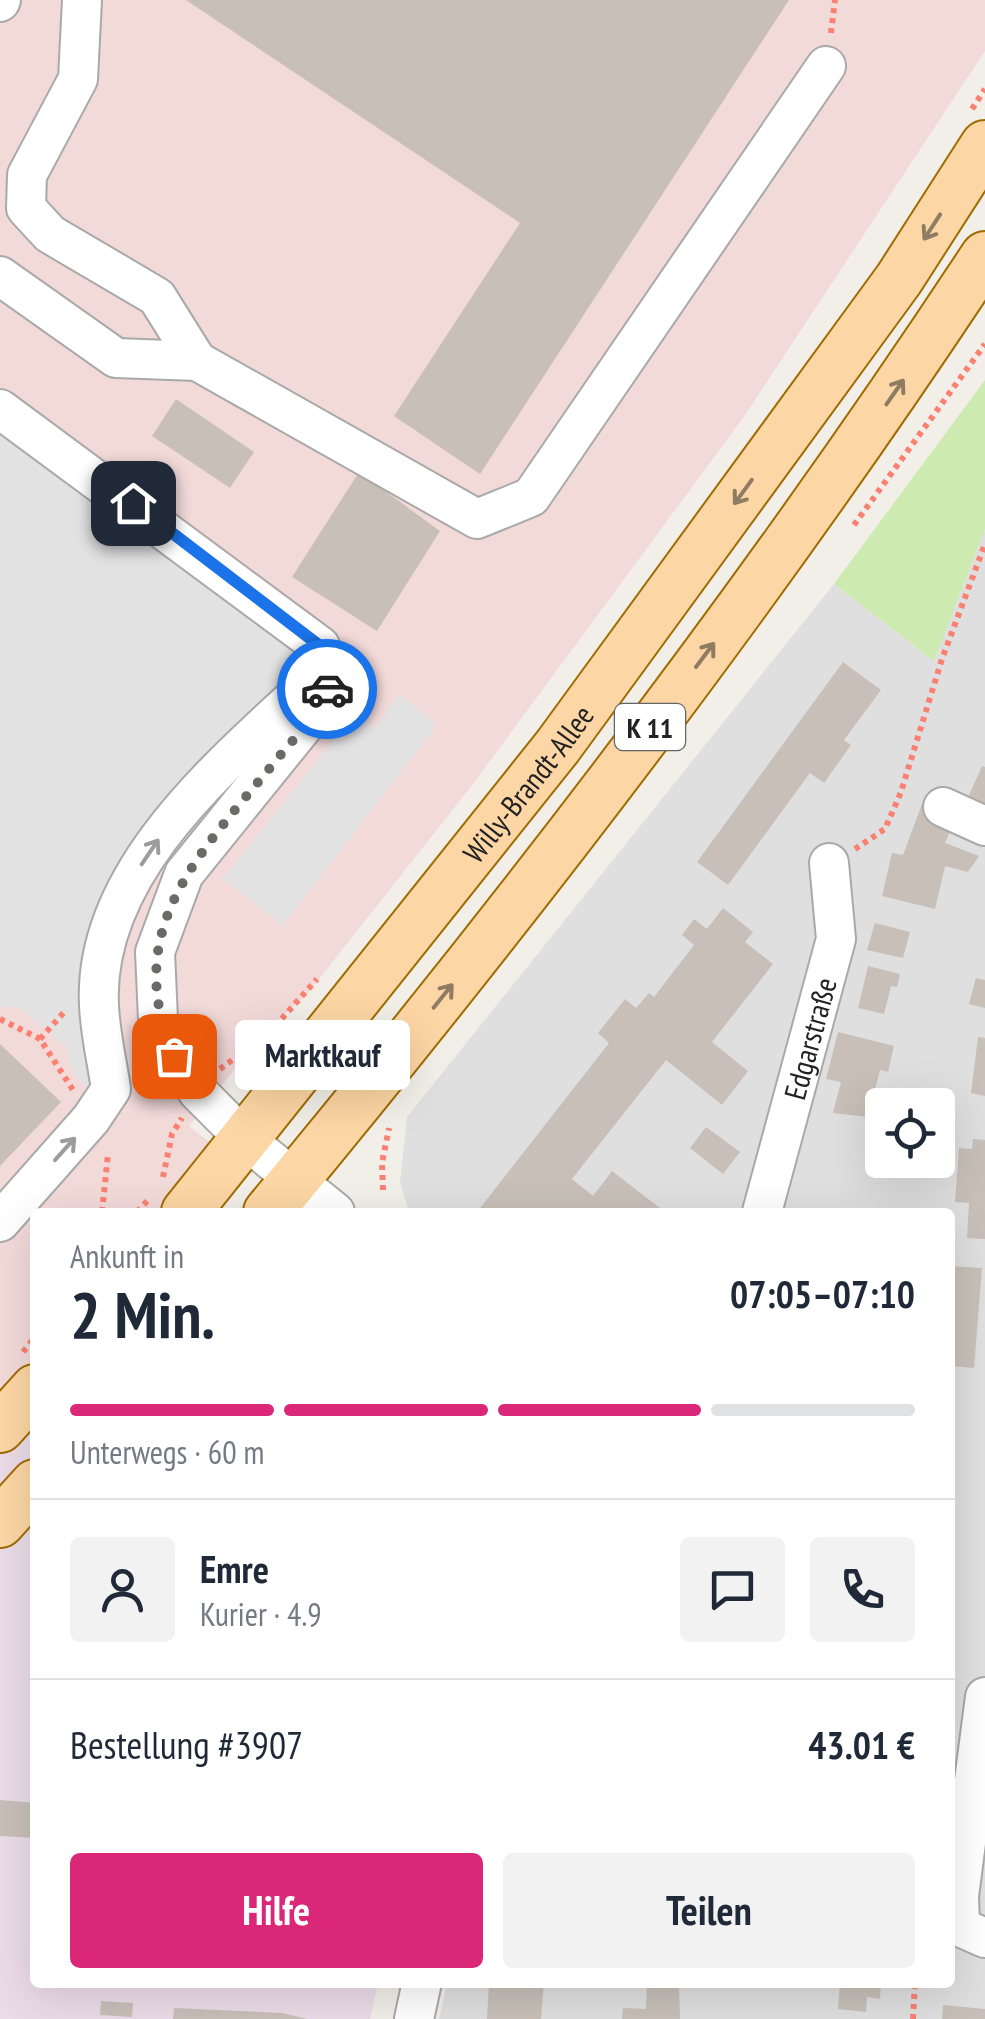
<!DOCTYPE html>
<html lang="de">
<head>
<meta charset="utf-8">
<style>
  :root { --surface:#fff; --page:#f2f2f3; --text:#1f2937; --muted:#747a83; --line:#e0e1e3; --accent:#db2777 }
  body { margin:0; font-family:"PT Sans Narrow",sans-serif; background:var(--page); color:var(--text); height:100vh; display:flex; flex-direction:column; font-size:38px; white-space:nowrap }
  * { box-sizing:border-box; margin:0 }
  p { font-size:32px; color:var(--muted) }
  .icon { flex:none; width:55px; height:55px; fill:none; stroke:currentColor; stroke-width:2; stroke-linecap:round; stroke-linejoin:round }
  .map { position:relative; flex:1; overflow:hidden }
  .side { position:absolute; left:30px; top:1208px; width:925px; height:780px; display:flex; flex-direction:column; background:var(--surface); border-radius:10px; box-shadow:0 10px 40px #0002 }
  .side>* { flex:none }
  .tools { position:absolute; left:865px; top:1088px; display:grid; gap:20px }
  .tools a { display:grid; place-items:center; width:90px; height:90px; border-radius:10px; background:var(--surface); box-shadow:0 10px 40px #0002; font-size:50px }
  .pin { position:absolute; display:grid; place-items:center; width:85px; height:85px; color:#fff; margin:-42px; border-radius:20px; box-shadow:0 5px 15px #0006 }
  .courier { position:absolute; display:grid; place-items:center; width:100px; height:100px; margin:-50px; border:8px solid #1a73e8; border-radius:50%; background:#fff; color:#222; box-shadow:0 2px 12px #0007 }
  .bubble { position:absolute; height:70px; border-radius:10px; background:var(--surface); box-shadow:0 10px 40px #0002; font-size:32px; font-weight:600; line-height:70px; text-align:center }
  .headline em { font-style:normal; font-weight:600 }
  .headline div { display:flex; flex-direction:column-reverse }
  .headline { display:flex; align-items:center; justify-content:space-between; height:170px; padding:0 40px }
  h1 { font-size:65px; font-weight:600; line-height:75px }
  .bar { display:grid; grid-template-columns:repeat(4,1fr); gap:15px 10px; align-content:center; height:120px; padding:0 40px }
  .bar i { height:12px; border-radius:8px; background:var(--line) }
  .bar .on { background:var(--accent) }
  .bar p { grid-column:span 4 }
  .line { display:flex; align-items:center; gap:25px; padding:0 40px; border-top:2px solid var(--line) }
  .line div { flex:1 }
  .round { display:grid; place-items:center; flex:none; width:105px; height:105px; border-radius:10px; background:var(--page) }
  .primary-button { display:flex; gap:20px; margin-top:auto; padding:20px 40px }
  .primary-button a { flex:1; height:115px; border-radius:10px; background:var(--accent); color:#fff; font-size:40px; font-weight:600; line-height:115px; text-align:center }
  .primary-button a+a { background:var(--page); color:var(--text) }
  .map>svg:first-child { display:block }
</style>
</head>
<body>
<div class="map">
<svg width="985" height="2019" viewBox="0 0 985 2019">
  <rect width="100%" height="100%" fill="#f2efe9"/>
  <path fill="#e0dfdf" fill-rule="evenodd" d="M985 529V2019H439L447 1983 950 1982V1212H409L400 1182 407 1117 834 584 934 661ZM882 1105H938V1160H882Z"/>
  <path fill="#f2dad9" d="M0 0H985V51L743 418 473 784 308 993 265 1032 189 1126 239 1166 198 1212H35V1398L0 1437Z"/>
  <path fill="#ebdbe8" d="M35 1398V1982L378 1983 370 2019H0V1437Z"/>
  <path fill="#cdebb0" d="M985 380V529L934 661 834 584Z"/>
  <path fill="#e2e2e2" d="M0 394 336 640 137 891 112 971 122 1058 86 1088 71 1069 66 1047 22 1009 0 1006Z
    M399 694 437 725 283 925 223 879 354 714 375 728Z"/>
  <path fill="#c7bfb8" d="M186 0H789L480 474 394 416 520 223Z
    M176 399 254 452 230 488 152 436Z
    M359 472 440 531 377 631 292 577Z
    M843 662 881 690 844 740 851 745 824 783 810 773 728 885 697 862Z
    M982 766 985 767V810L966 802Z
    M922 804 956 817 945 843 979 856 968 872 945 866 935 909 882 896 892 853 903 855Z
    M723 908 753 932 745 942 773 964 712 1042 748 1071 722 1105 666 1060 572 1179 593 1196 612 1171 665 1212H477L609 1043 598 1033 625 999 636 1008 649 993 654 997 694 945 682 935 694 919 707 929Z
    M875 923 910 932 903 958 867 950Z
    M868 966 900 974 897 987 891 986 884 1014 858 1008Z
    M976 978 985 980V1008L969 1004Z
    M838 1032 894 1046 888 1072 880 1070 868 1117 833 1113 841 1082 826 1079Z
    M978 1037 985 1038V1096L971 1093Z
    M0 1044 61 1102 0 1166Z
    M938 1106 951 1107 949 1138H938Z
    M706 1127 740 1152 723 1174 690 1148Z
    M973 1139 985 1140V1239L967 1238 969 1203 955 1202 959 1148 972 1149Z
    M950 1266 982 1268 974 1368 950 1366Z
    M0 1800 35 1803V1838L0 1836Z
    M489 1982H544L541 2019H487Z
    M647 1982H679L680 2019H622L623 2008 646 2009Z
    M840 1982H881L880 1999 867 1997 866 2012 838 2009Z
    M101 2001 133 2003 132 2017 100 2015Z
    M943 2005 985 2009V2019H942Z
    M174 2008 282 2013 307 2019H173Z"/>
  <g fill="none" stroke-linecap="round" stroke-linejoin="round">
    <defs>
      <g id="minor">
        <path d="M82 0 78 79 27 175 26 208 50 234 157 297 197 361"/>
        <path d="M0 2 1 0"/>
        <path d="M0 276 116 358 197 361 477 519 531 497 826 66"/>
        <path d="M0 409 320 646C330 667 330 680 323 702L184 874 155 952 158 1019 174 1056 198 1092 246 1140 335 1212"/>
        <path d="M943 807 985 826"/>
        <path id="s1" d="M762 1212 836 939 829 863"/>
        <path d="M0 1222 91 1119 111 1089C107 1061 100 1033 99 1005 92 867 232 757 322 672"/>
        <path d="M985 1697 959 1896 960 1927 985 1938"/>
        <path d="M414 2019 422 1982"/>
      </g>
      <g id="major">
        <path id="s2" d="M186 1212 558 746 899 279 985 145"/>
        <path d="M268 1212C522 906 766 589 985 256"/>
        <path d="M0 1428 35 1389"/>
        <path d="M0 1523 35 1484"/>
      </g>
    </defs>
    <use href="#minor" stroke="#a9a9a9" stroke-width="42"/>
    <use href="#major" stroke="#a06b00" stroke-width="52"/>
    <path stroke="#fa8072" stroke-width="6" stroke-dasharray="5 5" stroke-linecap="butt" d="M831 33 835 0
      M972 109 985 89
      M854 525 985 344
      M855 849 885 829 901 792 942 659 985 544
      M0 1019 40 1039 73 1090
      M40 1039 66 1010
      M220 1069 270 1032 317 979
      M163 1177 172 1134 182 1118
      M383 1190 382 1163 389 1128
      M102 1212 108 1154
      M137 1212 149 1199
      M23 1352 35 1337
      M913 2019 915 1982"/>
    <use href="#minor" stroke="#fff" stroke-width="38"/>
    <use href="#major" stroke="#fcd6a4" stroke-width="48"/>
  </g>
  <defs><path id="oneway-shaft" d="M-6 0H5M1.5-3L5.5 0L1.5 3" fill="none" stroke-width="1.6" stroke-linecap="round" stroke-linejoin="round" transform="scale(2.5)"/></defs>
  <g stroke="#8f7c63">
    <use href="#oneway-shaft" transform="translate(932 227) rotate(123)"/>
    <use href="#oneway-shaft" transform="translate(895 392) rotate(-55)"/>
    <use href="#oneway-shaft" transform="translate(743 492) rotate(126)"/>
    <use href="#oneway-shaft" transform="translate(705 655) rotate(-53)"/>
    <use href="#oneway-shaft" transform="translate(443 996) rotate(-51)"/>
  </g>
  <g stroke="#9c9c9c">
    <use href="#oneway-shaft" transform="translate(150 852) rotate(-56)"/>
    <use href="#oneway-shaft" transform="translate(65 1149) rotate(-48)"/>
  </g>
  <g fill="none" stroke-linecap="round" stroke-linejoin="round">
    <path stroke="#6b6a68" stroke-width="10" stroke-dasharray="0 18" d="M174 1056C119 927 202 852 278 758 295 737 318 715 327 689"/>
    <path stroke="#1a73e8" stroke-width="12" d="M133 503 320 646 329 666 327 689"/>
  </g>
  <g text-anchor="middle" dominant-baseline="central" stroke-width="10" stroke-linejoin="round" paint-order="stroke">
    <rect fill="#fff" stroke="#646464" stroke-width="2.5" x="615" y="704" width="70" height="46" rx="8"/>
    <g font-size="28" font-weight="bold" fill="#222">
      <text x="650" y="727">K 11</text>
    </g>
    <g font-size="30" fill="#222" stroke="#fff">
      <text stroke="none"><textPath href="#s2" startOffset="548">Willy-Brandt-Allee</textPath></text>
      <text stroke="none"><textPath href="#s1" startOffset="180">Edgarstraße</textPath></text>
    </g>
  </g>
</svg>
<div class="tools">
<a><svg class="icon" aria-label="locate" viewBox="0 0 24 24"><circle cx="12" cy="12" r="6"/><path d="M12 2v4M12 18v4M2 12h4M18 12h4"/></svg></a>
</div>
<div class="pin" style="left:174px;top:1056px;background:#ea580c"><svg class="icon" aria-label="bag" viewBox="0 0 24 24"><path d="M5 8h14l-1 12H6zM9 8a3 3 0 0 1 6 0"/></svg></div>
<div class="pin" style="left:133px;top:503px;background:#1f2937"><svg class="icon" aria-label="home" viewBox="0 0 24 24"><path d="M3 11l9-7 9 7M6 9v11h12V9"/></svg></div>
<div class="courier" style="left:327px;top:689px"><svg class="icon" aria-label="car" viewBox="0 0 24 24"><path d="M5 17H2v-5l4-1 3-4h7l3 4 3 1v5h-3M9 17h6M6 11h13"/><circle cx="7" cy="17" r="2"/><circle cx="17" cy="17" r="2"/></svg></div>
<div class="bubble" style="left:235px;top:1020px;width:175px">Marktkauf</div>
<section class="side">
<div class="headline"><div><h1>2 Min.</h1><p>Ankunft in</p></div><em>07:05–07:10</em></div>
<div class="bar"><i class="on"></i><i class="on"></i><i class="on"></i><i></i><p>Unterwegs · 60 m</p></div>
<div class="line" style="height:180px"><a class="round"><svg class="icon" aria-label="person" viewBox="0 0 24 24"><circle cx="12" cy="8" r="4"/><path d="M4 21q1-7 8-7t8 7"/></svg></a><div><b>Emre</b><p>Kurier · 4.9</p></div><a class="round"><svg class="icon" aria-label="chat" viewBox="0 0 24 24"><path d="M4 5h16v11H9l-5 4z"/></svg></a><a class="round"><svg class="icon" aria-label="phone" viewBox="0 0 24 24"><path d="M5 4h4l2 5-3 2q2 4 5 5l2-3 5 2v4C11 20 4 13 5 4z"/></svg></a></div>
<div class="line" style="height:130px"><div>Bestellung #3907</div><b>43.01 €</b></div>
<div class="primary-button"><a>Hilfe</a><a>Teilen</a></div>
</section>
</div>
</body>
</html>
